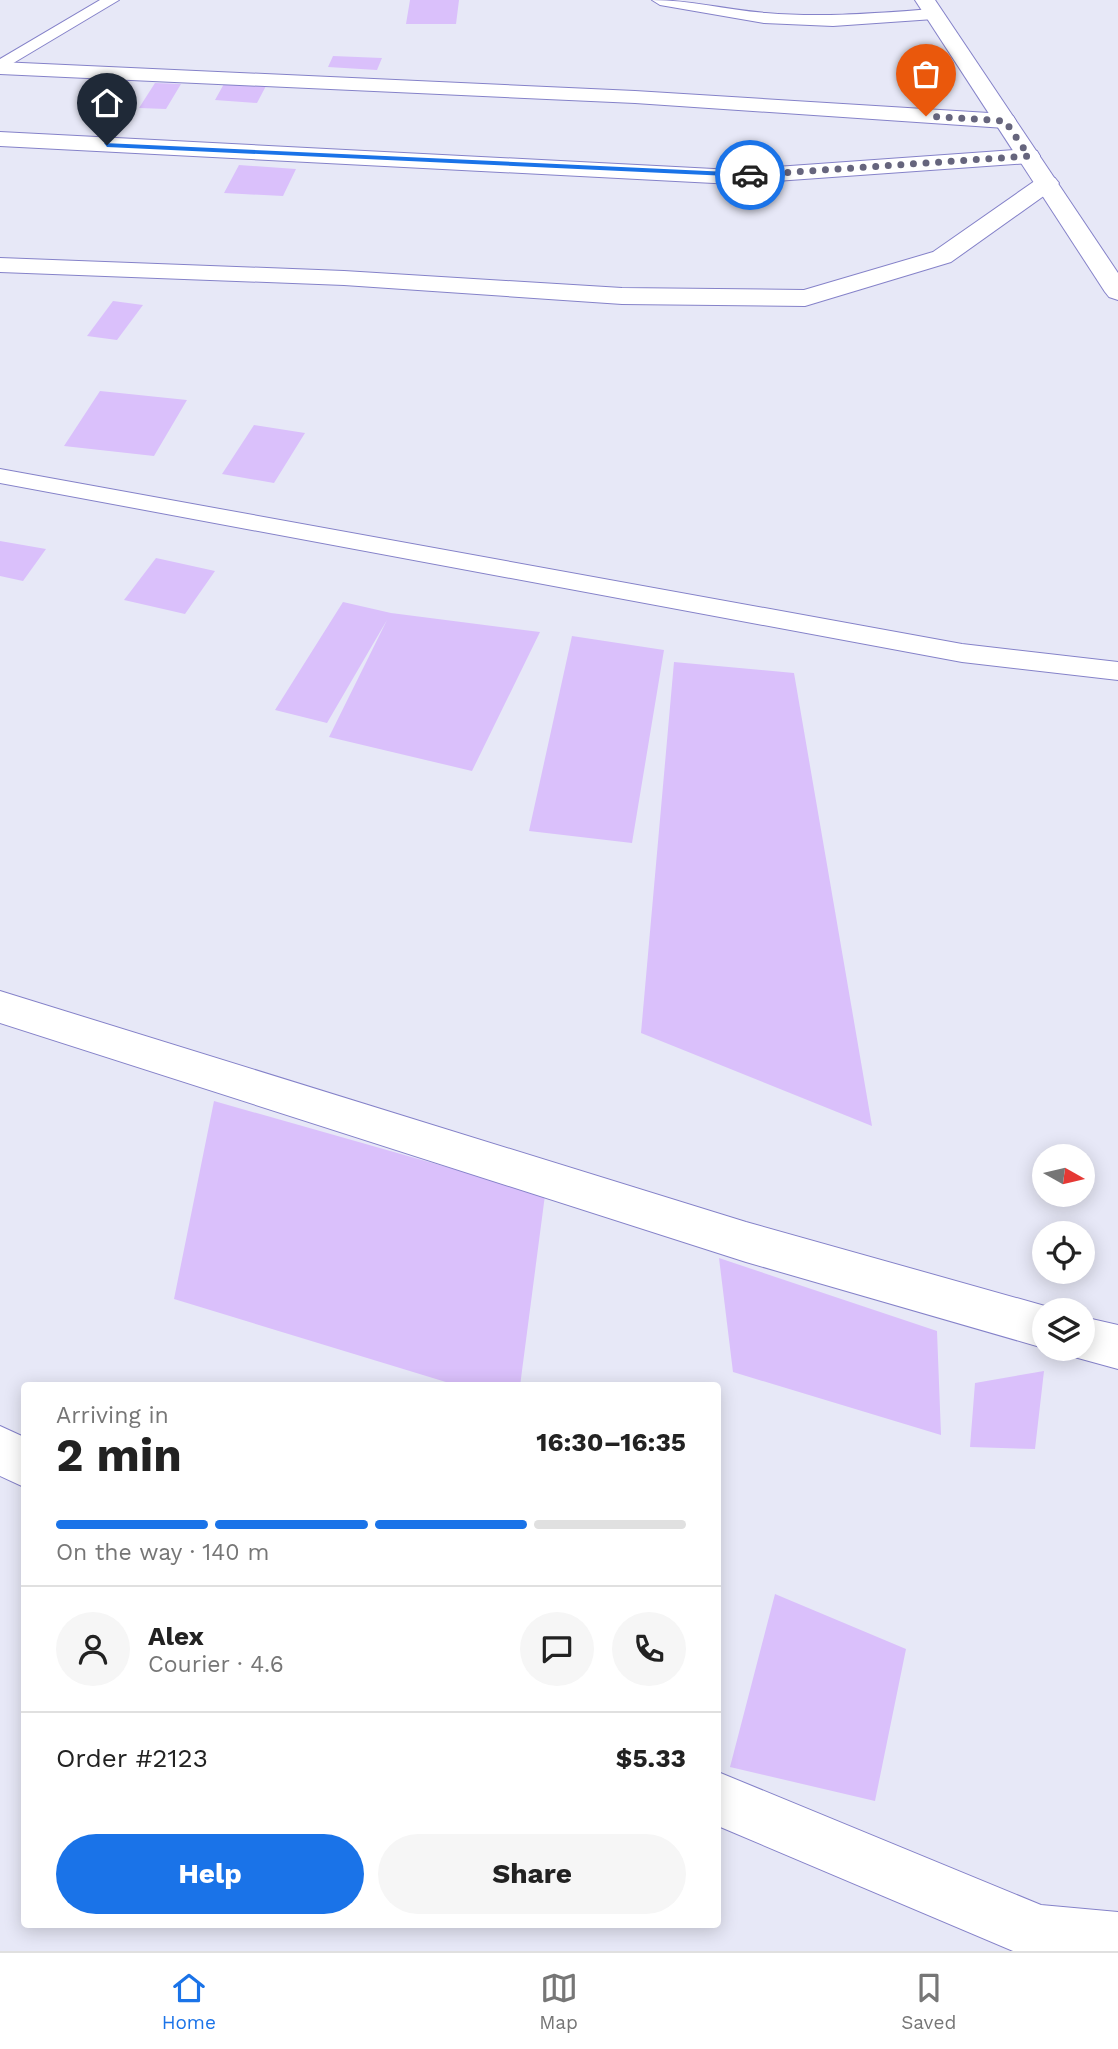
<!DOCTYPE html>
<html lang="en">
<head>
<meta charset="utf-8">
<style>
  :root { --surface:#fff; --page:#f6f6f6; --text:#222; --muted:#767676; --line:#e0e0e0; --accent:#1a73e8 }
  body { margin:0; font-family:"Work Sans",sans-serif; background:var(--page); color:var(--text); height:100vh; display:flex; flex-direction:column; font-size:26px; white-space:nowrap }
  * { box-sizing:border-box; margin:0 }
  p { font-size:23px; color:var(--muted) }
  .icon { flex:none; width:38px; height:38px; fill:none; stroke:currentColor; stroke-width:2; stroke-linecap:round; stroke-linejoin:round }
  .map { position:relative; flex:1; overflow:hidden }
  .side { position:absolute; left:21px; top:1382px; width:700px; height:546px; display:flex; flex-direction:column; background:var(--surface); border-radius:7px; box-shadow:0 4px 18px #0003 }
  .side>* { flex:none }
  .needle { width:46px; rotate:98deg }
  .buttons { position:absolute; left:1032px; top:1144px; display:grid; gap:14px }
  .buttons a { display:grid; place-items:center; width:63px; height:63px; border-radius:50%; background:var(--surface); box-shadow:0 4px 18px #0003; font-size:35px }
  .pin { position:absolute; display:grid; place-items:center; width:60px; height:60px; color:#fff; margin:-72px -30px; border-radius:50% 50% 50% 0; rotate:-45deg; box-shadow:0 0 7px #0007 }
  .pin .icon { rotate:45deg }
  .courier { position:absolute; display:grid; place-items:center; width:70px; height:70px; margin:-35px; border:5px solid #1a73e8; border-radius:50%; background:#fff; color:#222; box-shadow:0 2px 9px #0007 }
  .summary em { font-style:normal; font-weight:700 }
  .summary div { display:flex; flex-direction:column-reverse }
  .summary { display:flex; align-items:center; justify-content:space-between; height:119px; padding:0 35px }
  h1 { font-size:46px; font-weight:700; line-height:52px }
  .bar { display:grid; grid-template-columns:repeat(4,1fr); gap:10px 7px; align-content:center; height:84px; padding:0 35px }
  .bar i { height:9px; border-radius:5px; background:var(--line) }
  .bar .current { background:var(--accent) }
  .bar p { grid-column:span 4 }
  .line { display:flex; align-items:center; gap:18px; padding:0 35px; border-top:2px solid var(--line) }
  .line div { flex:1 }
  .round { display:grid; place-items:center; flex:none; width:74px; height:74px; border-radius:37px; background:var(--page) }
  .primary-button { display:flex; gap:14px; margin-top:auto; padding:14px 35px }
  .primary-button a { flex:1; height:80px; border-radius:42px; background:var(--accent); color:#fff; font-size:28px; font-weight:700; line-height:80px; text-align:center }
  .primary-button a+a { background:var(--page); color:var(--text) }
  .menu { display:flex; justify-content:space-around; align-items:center; height:98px; border-top:2px solid var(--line); background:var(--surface); font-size:19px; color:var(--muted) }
  .menu a { display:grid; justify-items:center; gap:4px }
  .menu .current { color:var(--accent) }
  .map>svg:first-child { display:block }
</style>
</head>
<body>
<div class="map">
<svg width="1118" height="1951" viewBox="0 0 1118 1951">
  <rect width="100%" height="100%" fill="#e7e8f7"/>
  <path fill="#dac0fb" d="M410 0H459L456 24H406Z
    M333 56 382 58 377 70 328 67Z
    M225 82 267 84 257 103 215 100Z
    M155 83 181 84 166 109 139 108Z
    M239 165 296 169 283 196 224 193Z
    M113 301 143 305 117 340 87 336Z
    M100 391 187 400 154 456 64 446Z
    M254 425 305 433 274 483 222 474Z
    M0 541 46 549 23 581 0 576Z
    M156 558 215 571 185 614 124 600Z
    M343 602 391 613 540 632 472 771 329 737 387 620 327 723 275 710Z
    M572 636 664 650 632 843 529 831Z
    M674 662 794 673 872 1126 641 1033Z
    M214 1101 545 1195 520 1386H459L174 1299Z
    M719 1258 937 1331 941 1435 733 1372Z
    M1044 1371 1035 1449 970 1447 975 1383Z
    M775 1594 906 1649 875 1801 730 1767Z"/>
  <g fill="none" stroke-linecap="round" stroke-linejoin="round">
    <defs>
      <path id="lane" d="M100 0H119L0 71V59Z
        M652 0C691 0 727 10 766 13 822 18 878 13 934 9L942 14 934 19 833 26 764 23 660 5Z
        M0 469 962 644 1118 662V680L962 662 0 483Z"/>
      <path id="street" d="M0 62 635 91 1005 114 1013 116 1016 121 1013 126 1005 128 635 103 0 74Z
        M0 132 733 170 1029 149 1037 151 1040 156 1037 161 1029 163 733 184 0 146Z
        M1047 176 1055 178 1059 183 1055 188 951 262 805 306 622 304 344 285 0 272V258L344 271 622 288 804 290 933 252 1039 178Z
        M0 991 746 1222 1045 1306 1057 1311H1045L1047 1349 746 1262 0 1023Z
        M1083 1317 1118 1325V1369L1067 1355 1065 1349H1083Z
        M0 1426 24 1437V1487L0 1476Z
        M718 1772 1041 1905 1118 1912V1951H1013L718 1826Z"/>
      <path id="secondary" d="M915 0H935L1118 273V300L1109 297 1105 292Z"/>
    </defs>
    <use href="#lane" stroke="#8582c9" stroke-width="2"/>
    <use href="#street" stroke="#8582c9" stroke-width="2"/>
    <use href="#secondary" stroke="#8582c9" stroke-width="2"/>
    <use href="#lane" fill="#fff" fill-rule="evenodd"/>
    <use href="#street" fill="#fff" fill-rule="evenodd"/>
    <use href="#secondary" fill="#fff" fill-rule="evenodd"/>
  </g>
  <path fill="#1a73e8" d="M104 143 750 173 754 175 750 177 107 147Z"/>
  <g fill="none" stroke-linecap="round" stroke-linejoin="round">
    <path stroke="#66657d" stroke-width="7" stroke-dasharray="0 12.6" d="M750 175 1029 156 1005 121 926 116"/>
  </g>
</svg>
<div class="buttons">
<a><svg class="needle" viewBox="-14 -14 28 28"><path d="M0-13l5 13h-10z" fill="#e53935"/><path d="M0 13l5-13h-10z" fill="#767676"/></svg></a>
<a><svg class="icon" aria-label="locate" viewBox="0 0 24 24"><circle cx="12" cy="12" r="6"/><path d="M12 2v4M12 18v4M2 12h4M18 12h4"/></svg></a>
<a><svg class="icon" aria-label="layers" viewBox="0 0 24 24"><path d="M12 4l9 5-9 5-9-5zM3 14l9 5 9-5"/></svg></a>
</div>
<div class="pin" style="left:926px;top:116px;background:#ea580c"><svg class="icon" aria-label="bag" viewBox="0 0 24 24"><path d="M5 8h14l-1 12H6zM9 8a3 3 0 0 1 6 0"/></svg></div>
<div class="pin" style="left:107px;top:145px;background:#1f2937"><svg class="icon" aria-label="home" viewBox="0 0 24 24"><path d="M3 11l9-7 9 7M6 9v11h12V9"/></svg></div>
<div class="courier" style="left:750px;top:175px"><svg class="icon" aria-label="car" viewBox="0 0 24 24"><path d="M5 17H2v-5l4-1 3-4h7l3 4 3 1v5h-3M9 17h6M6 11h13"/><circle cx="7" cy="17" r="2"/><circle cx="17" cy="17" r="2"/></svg></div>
<section class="side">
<div class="summary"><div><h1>2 min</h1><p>Arriving in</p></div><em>16:30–16:35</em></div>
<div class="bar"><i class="current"></i><i class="current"></i><i class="current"></i><i></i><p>On the way · 140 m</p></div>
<div class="line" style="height:126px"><a class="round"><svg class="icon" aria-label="person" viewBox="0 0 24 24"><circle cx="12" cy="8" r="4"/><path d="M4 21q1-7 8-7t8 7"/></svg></a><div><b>Alex</b><p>Courier · 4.6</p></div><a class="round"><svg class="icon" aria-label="chat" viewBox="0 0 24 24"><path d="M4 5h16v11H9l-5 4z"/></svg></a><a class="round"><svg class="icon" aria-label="phone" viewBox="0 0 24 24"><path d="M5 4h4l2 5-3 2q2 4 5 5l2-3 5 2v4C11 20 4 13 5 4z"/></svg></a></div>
<div class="line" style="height:91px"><div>Order #2123</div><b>$5.33</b></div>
<div class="primary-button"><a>Help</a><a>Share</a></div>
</section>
</div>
<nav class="menu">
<a class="current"><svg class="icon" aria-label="home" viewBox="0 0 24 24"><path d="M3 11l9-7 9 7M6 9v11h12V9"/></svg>Home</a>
<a><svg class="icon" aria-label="map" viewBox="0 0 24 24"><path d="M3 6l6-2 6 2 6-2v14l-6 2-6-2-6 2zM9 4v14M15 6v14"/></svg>Map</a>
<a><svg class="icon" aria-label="saved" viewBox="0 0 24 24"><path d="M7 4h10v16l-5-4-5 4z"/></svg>Saved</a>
</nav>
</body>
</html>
